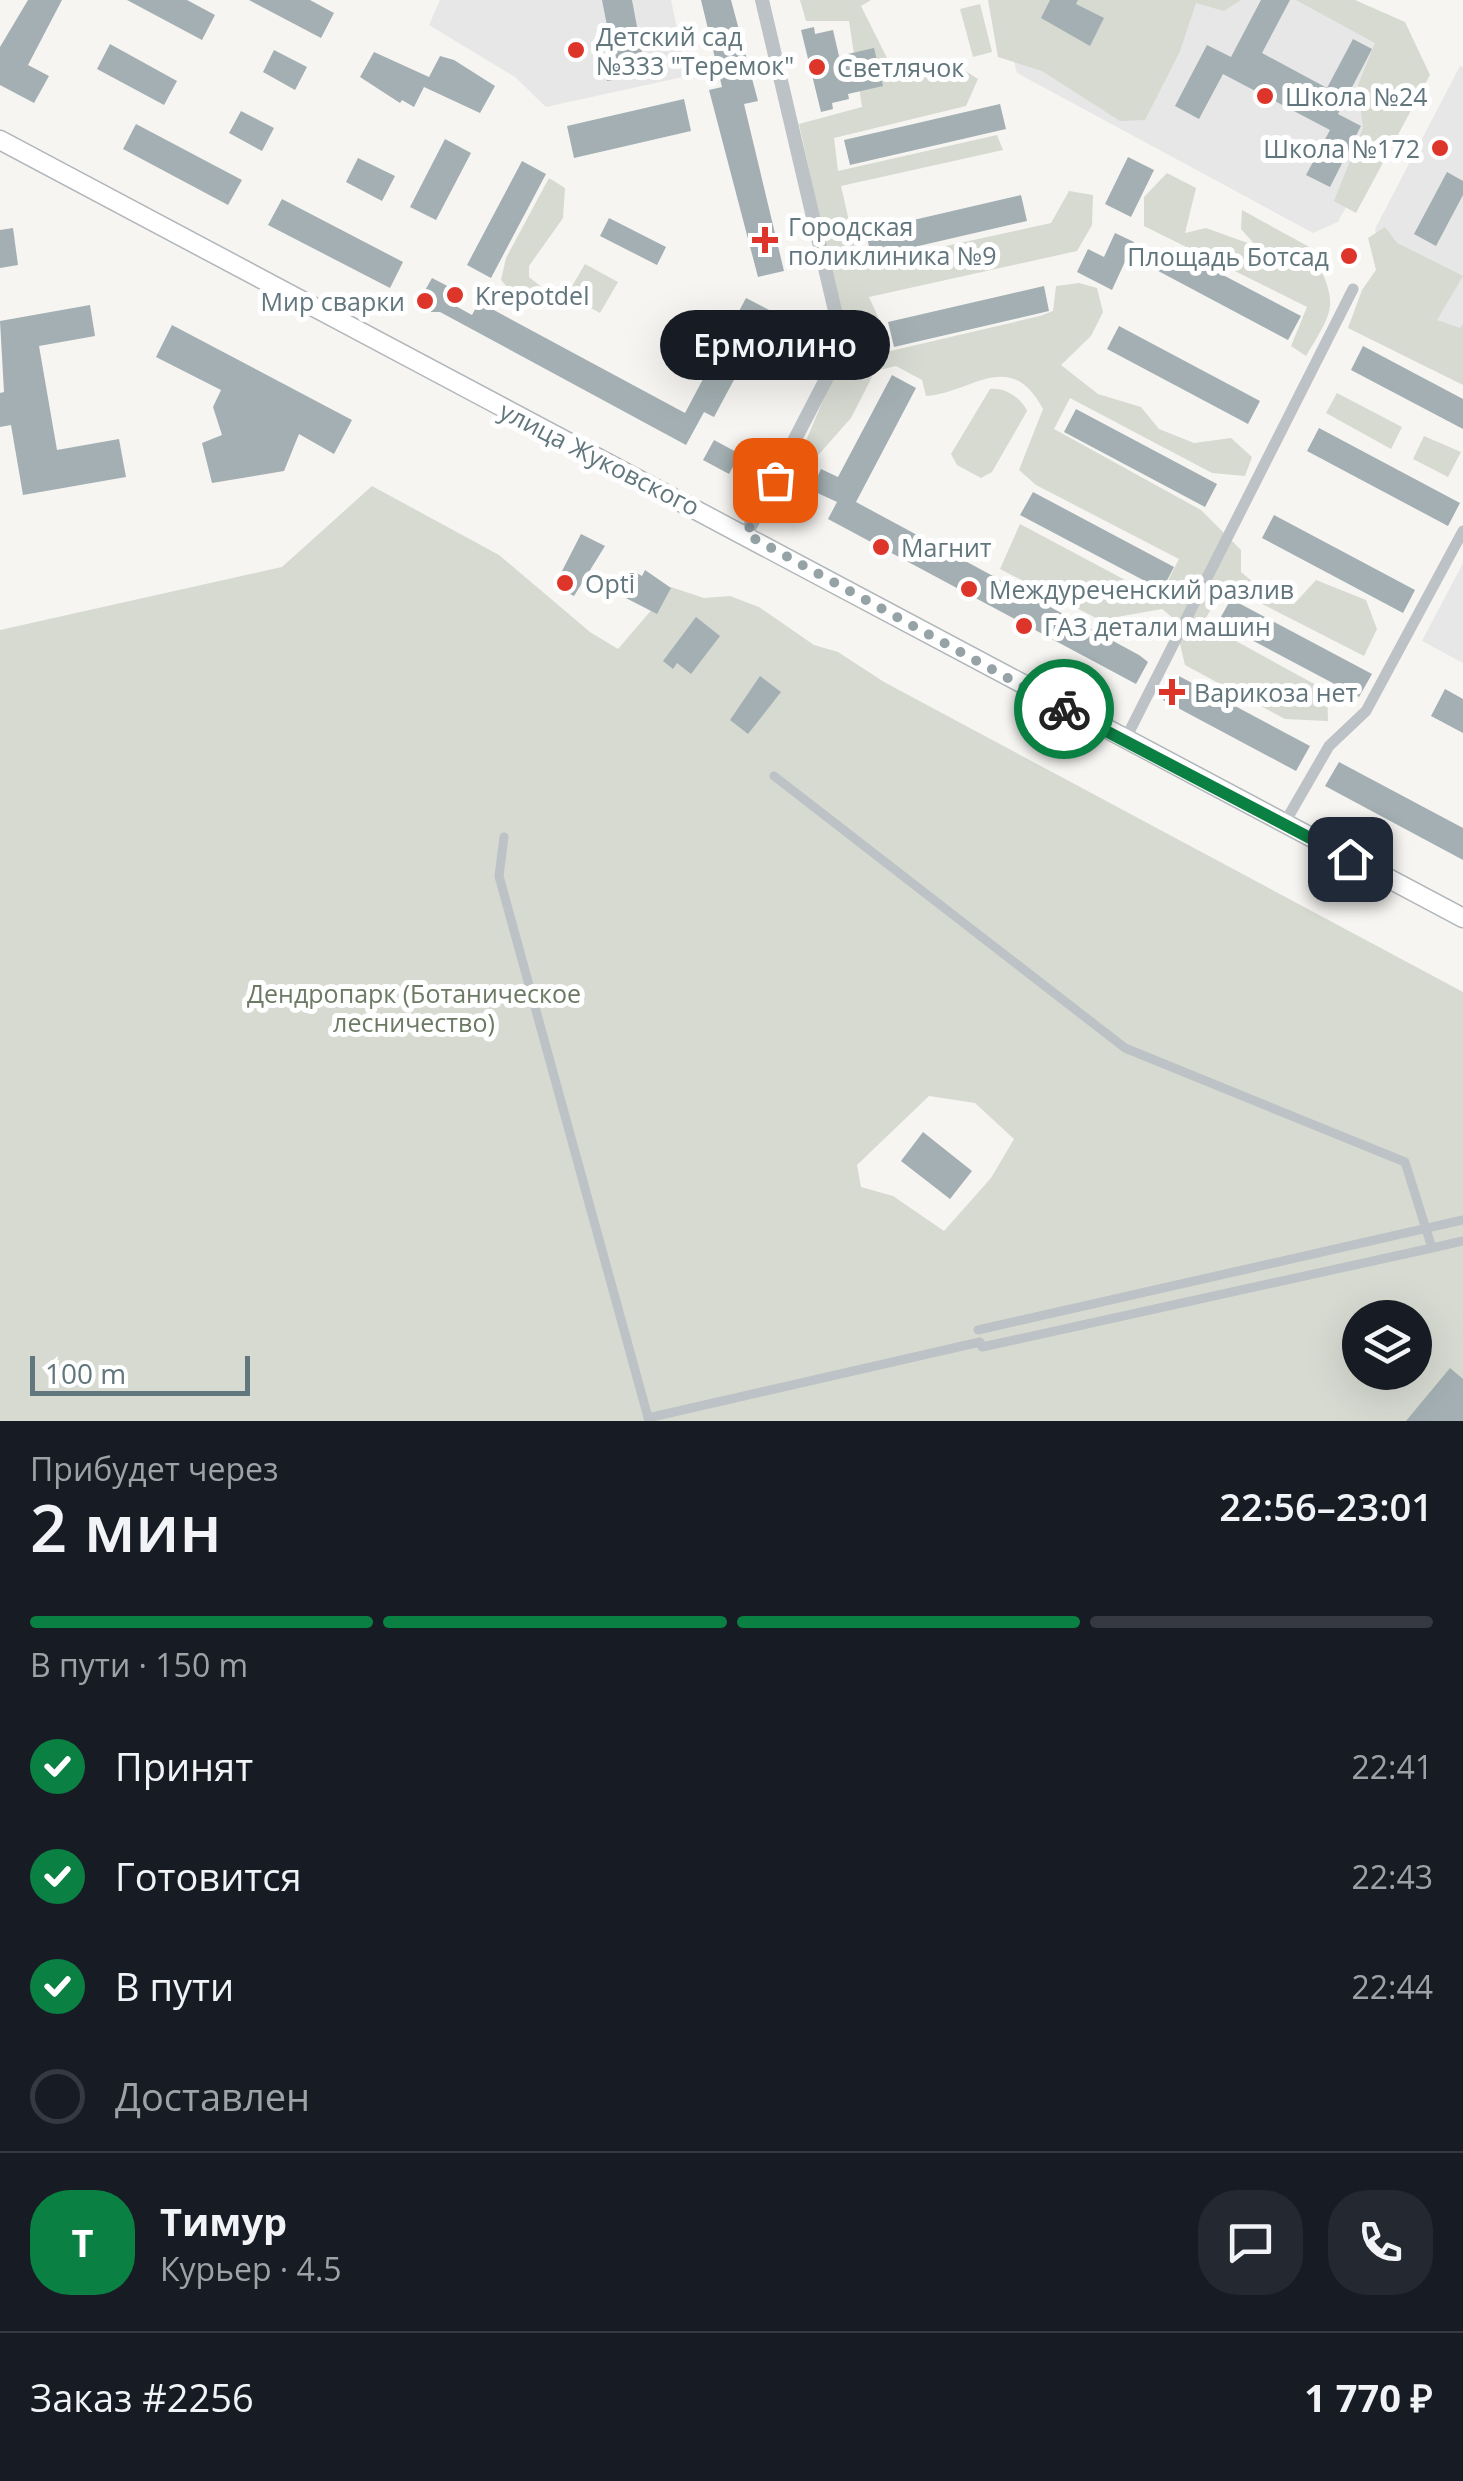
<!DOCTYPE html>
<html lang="ru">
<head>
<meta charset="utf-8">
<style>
  :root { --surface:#171b24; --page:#242831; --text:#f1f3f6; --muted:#9ea1a6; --line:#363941; --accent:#0b8043 }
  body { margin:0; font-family:"Open Sans",sans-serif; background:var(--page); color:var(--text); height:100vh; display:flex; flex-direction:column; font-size:38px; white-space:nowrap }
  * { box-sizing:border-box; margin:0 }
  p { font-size:32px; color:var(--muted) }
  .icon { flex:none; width:55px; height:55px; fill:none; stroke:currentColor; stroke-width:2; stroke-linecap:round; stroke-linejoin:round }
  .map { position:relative; height:1421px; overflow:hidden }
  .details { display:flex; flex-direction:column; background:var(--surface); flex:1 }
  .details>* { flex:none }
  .buttons { position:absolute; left:1342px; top:1300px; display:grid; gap:20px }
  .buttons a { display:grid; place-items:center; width:90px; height:90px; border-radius:50%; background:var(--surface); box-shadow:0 10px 40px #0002; font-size:50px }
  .scale { position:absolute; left:30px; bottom:25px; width:220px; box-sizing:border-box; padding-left:10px; border:5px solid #61767d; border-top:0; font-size:28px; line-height:35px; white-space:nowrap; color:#61767d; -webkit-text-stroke:8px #fff; paint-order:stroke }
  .pin { position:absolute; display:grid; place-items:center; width:85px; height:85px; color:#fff; margin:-42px; border-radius:20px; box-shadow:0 5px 15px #0006 }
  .courier { position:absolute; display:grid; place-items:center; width:100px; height:100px; margin:-50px; border:8px solid #0b8043; border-radius:50%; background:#fff; color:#222; box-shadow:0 2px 12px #0007 }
  .bubble { position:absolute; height:70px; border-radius:35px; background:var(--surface); box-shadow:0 10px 40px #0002; font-size:32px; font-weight:600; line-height:70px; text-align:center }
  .headline em { font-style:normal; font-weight:600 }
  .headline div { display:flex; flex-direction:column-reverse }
  .headline { display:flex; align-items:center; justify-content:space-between; height:170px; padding:0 30px }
  h1 { font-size:65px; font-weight:600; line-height:75px }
  .bar { display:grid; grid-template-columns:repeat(4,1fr); gap:15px 10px; align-content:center; height:120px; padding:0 30px }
  .bar i { height:12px; border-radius:8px; background:var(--line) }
  .bar .active { background:var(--accent) }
  .bar p { grid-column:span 4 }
  .line { display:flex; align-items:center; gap:25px; padding:0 30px; border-top:2px solid var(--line) }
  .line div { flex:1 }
  .round { display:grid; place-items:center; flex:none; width:105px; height:105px; border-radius:40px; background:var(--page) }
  ol { padding:0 30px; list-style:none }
  li { display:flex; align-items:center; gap:30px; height:110px }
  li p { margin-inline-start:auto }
  li .icon { padding:10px; border-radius:50%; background:var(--accent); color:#fff; stroke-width:4 }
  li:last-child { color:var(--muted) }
  li i { width:55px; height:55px; border:5px solid var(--line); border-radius:50% }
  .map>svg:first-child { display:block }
</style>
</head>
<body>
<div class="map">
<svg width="1463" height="1421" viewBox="0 0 1463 1421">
  <rect width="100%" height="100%" fill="#f6f5f2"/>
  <path fill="#e6e7e6" d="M440 0H671L687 76 546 107 515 77 429 25Z
    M1003 0H1314L1420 66 1338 222 1313 233 1017 73 999 8Z
    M1460 66 1463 67V380L1384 267 1375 229Z
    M1463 563V663L1422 641Z"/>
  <path fill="#d6dad1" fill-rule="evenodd" d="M800 0H871L861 6 895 74 922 78 950 61 978 79 966 106 834 138 838 171 997 135 1003 150 841 186 859 265 1051 223 1069 191 1093 195 1092 225 1077 251 869 297 879 319 878 341 886 352 1040 316 1053 311 1056 286 1079 283 1097 288 1103 312 1091 336 1061 365 1098 394 1141 407 1159 429 1194 443 1231 438 1252 457 1245 476 1212 473 1070 398 1054 429 1201 510 1241 550V572L1278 603 1294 604 1316 580 1366 600 1377 629 1364 656 1225 585 1203 623 1327 691 1328 721 1285 719 1185 665 1174 619 1162 609 1100 620 1000 569 1020 524 1159 598 1179 559 1036 485 1019 470 1043 409C1010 347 972 393 926 396L922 380 896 366 875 371 851 418 813 461 799 457 842 356 845 333 799 124 862 107 849 21H806Z
    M988 0H1241L1224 11 1196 3 1180 51 1145 120 1120 121 1042 71 998 57Z
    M1296 0H1355L1405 22 1430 75 1356 213 1334 201 1363 128 1358 85 1375 43Z
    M980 4 992 52 973 57 960 9Z
    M1167 173 1196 188 1185 233 1206 228 1256 246 1241 229 1242 210 1313 249C1336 306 1338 303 1306 356L1291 346 1307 307 1144 226V197Z
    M549 178 565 188 563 218 529 266V277L554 297 558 308C535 311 515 297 501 280L506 258Z
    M1385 227 1397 243 1463 276 1437 320 1460 328 1463 324V385L1348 328 1362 290 1376 270 1368 238Z
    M585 264 618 282 600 313 567 295Z
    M990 389C1004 387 1022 398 1027 411L992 472 981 478 957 465 951 454Z
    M1337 393 1402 427 1391 449 1326 413Z
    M1424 436 1461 452 1448 477 1413 459Z
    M372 486 499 555 590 632 618 649 671 587 704 598 730 596 759 607 814 645 838 652 884 682 1463 992V1421H0V630L282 567ZM929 1096 975 1103 1014 1139 991 1178 944 1231 893 1196 861 1187 857 1165ZM1360 1318H1415V1372H1360Z"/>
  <path fill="#a3afb2" d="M28 0H62L28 65 49 76 34 103 0 85V47Z
    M127 0H187L215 15 202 40Z
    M249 0H310L334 13 321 38Z
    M602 0H632L644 64 626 67 628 77 607 81 604 63 614 61Z
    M701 0H731L758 101 744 104 784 271 758 277 709 90 722 87Z
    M1050 0H1078L1076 4 1104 18 1090 46 1041 18Z
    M1261 0H1290L1262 53 1327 88 1353 39 1372 49 1338 114 1361 126 1330 187 1306 175 1330 130 1223 74 1199 119 1175 106 1207 45 1231 57Z
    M814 27 815 34 833 30 839 56 874 48 883 86 848 94 849 99 832 103 833 109 821 112 801 30Z
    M110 44 177 81 164 105 97 69Z
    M274 50 307 67 295 90 263 72Z
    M374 52 429 77 440 56 454 60 495 86 480 113 424 87 414 107 402 100 400 103 360 77Z
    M684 99 691 131 574 158 567 126Z
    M1000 104 1006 129 850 165 844 140Z
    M241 111 274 128 262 151 229 133Z
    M136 124 242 180 228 205 123 149Z
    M445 139 471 153 436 220 410 207Z
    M1128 157 1154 170 1131 217 1105 204Z
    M358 158 395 176 382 201 346 182Z
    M522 161 546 174 491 278 467 265Z
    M1447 172 1463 181V195L1436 246 1414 234Z
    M1021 195 1027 221 871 257 866 231Z
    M282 199 403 262 390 288 268 225Z
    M609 218 666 247 657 265 600 236Z
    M13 228 18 265 0 268V230Z
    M1115 233 1134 242 1112 290 1077 272 1088 249 1104 257Z
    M1154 252 1176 262 1181 253 1301 316 1288 340 1147 265Z
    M432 278 459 292 452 304 472 315 479 302 685 413 746 298 771 311 714 417 704 412 686 445 440 312H431L419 301Z
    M1044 286 1049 311 894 347 888 322Z
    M90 305 95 336 39 346 57 450 119 439 126 477 23 495 11 425 0 427V393L4 392 0 321Z
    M172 325 352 420 334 454 299 434 284 471 212 483 202 443 222 435 213 407 221 390 156 357Z
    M1119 326 1260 401 1248 424 1107 349Z
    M1363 346 1463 399V429L1351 370Z
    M892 375 916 388 856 502 1139 655 1148 662 1136 684 828 519 837 502 811 490 821 469 838 477Z
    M1076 409 1217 484 1205 507 1064 432Z
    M1319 428 1460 503 1448 526 1307 451Z
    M714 440 740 454 729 474 703 460Z
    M1033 492 1174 567 1162 590 1020 515Z
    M1274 515 1415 590 1403 613 1262 538Z
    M581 534 605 546 574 596 562 590 568 577 561 573Z
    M631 570 642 576 645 570 671 588 657 614 618 594Z
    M1231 599 1372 674 1359 697 1218 622Z
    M696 617 720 636 691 674 677 663 673 669 663 661Z
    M1177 675 1310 746 1296 771 1163 700Z
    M760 676 781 692 748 734 730 720Z
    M1445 689 1463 699V733L1431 716Z
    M1339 762 1463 828V860L1325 786Z
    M923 1132 972 1171 950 1199 901 1161Z
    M1450 1368 1463 1379V1421H1406Z"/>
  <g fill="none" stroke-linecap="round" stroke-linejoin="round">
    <defs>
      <path id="primary" d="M0 140 1463 918"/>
    </defs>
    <use href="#primary" stroke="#b0b6b9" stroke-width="21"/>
    <path stroke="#bcc2c5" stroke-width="9" d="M774 776 1125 1048 1405 1162 1432 1248 1463 1241
      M504 837 499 876 649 1421
      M978 1330 1463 1220
      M982 1347 1432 1248
      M648 1418 980 1342"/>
    <path stroke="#bcc2c5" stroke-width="11" d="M1124 742 1353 289
      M1284 824 1329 746 1366 711 1463 531"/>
    <path stroke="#bcc2c5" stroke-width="14" d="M746 534 837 358 840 332 762 0"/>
    <use href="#primary" stroke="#fff" stroke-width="18"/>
  </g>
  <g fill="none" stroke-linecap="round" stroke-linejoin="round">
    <path stroke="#95a2a6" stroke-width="10" stroke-dasharray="0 18" d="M775 480 746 534 1064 709"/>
    <path stroke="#0b8043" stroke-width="12" d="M1064 709 1350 859"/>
  </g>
  <g fill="#de352a" stroke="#fff" stroke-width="4">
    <circle cx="576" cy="50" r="10"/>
    <circle cx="817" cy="67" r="10"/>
    <circle cx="1265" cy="96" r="10"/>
    <circle cx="1440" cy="148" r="10"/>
    <path d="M760 225h10v10h10v10h-10v10h-10v-10h-10v-10h10z"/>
    <circle cx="1349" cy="256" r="10"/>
    <circle cx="455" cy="295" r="10"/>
    <circle cx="425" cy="301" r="10"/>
    <circle cx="881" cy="547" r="10"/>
    <circle cx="565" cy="583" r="10"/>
    <circle cx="969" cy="589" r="10"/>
    <circle cx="1024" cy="626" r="10"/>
    <path d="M1167 677h10v10h10v10h-10v10h-10v-10h-10v-10h10z"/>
  </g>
  <g text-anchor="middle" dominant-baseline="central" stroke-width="10" stroke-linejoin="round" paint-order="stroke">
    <g font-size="25" fill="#61767d" stroke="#fff" text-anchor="start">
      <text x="596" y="36">Детский сад<tspan x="596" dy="29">№333 "Теремок"</tspan></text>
      <text x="837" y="67">Светлячок</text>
      <text x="1285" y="96">Школа №24</text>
      <text x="1420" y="148" text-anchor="end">Школа №172</text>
      <text x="788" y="226">Городская<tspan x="788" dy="29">поликлиника №9</tspan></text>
      <text x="1329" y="256" text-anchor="end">Площадь Ботсад</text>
      <text x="475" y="295">Krepotdel</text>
      <text x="405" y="301" text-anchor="end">Мир сварки</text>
      <text x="901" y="547">Магнит</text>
      <text x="585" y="583">Opti</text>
      <text x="989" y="589">Междуреченский разлив</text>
      <text x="1044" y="626">ГАЗ детали машин</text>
      <text x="1194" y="692">Варикоза нет</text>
    </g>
    <g font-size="25" fill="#61767d" stroke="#fff">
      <text transform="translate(600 458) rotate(27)">улица Жуковского</text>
    </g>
    <g font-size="25" fill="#6c7a64" stroke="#fff">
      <text x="414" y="993">Дендропарк (Ботаническое<tspan x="414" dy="29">лесничество)</tspan></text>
    </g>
  </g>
</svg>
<div class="buttons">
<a><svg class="icon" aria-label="layers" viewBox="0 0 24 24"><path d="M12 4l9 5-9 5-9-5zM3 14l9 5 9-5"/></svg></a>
</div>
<div class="scale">100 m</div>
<div class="pin" style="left:775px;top:480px;background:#ea580c"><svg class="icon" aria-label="bag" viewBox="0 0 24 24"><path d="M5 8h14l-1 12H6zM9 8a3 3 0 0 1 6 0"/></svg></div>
<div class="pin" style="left:1350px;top:859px;background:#1f2937"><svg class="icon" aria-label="home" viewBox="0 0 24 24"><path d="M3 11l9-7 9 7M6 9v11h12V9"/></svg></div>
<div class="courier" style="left:1064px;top:709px"><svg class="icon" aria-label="bike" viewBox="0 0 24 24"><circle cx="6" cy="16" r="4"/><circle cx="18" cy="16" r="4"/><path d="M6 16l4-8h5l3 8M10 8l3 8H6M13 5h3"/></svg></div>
<div class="bubble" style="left:660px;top:310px;width:230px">Ермолино</div>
</div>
<section class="details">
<div class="headline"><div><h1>2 мин</h1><p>Прибудет через</p></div><em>22:56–23:01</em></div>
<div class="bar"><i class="active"></i><i class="active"></i><i class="active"></i><i></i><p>В пути · 150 m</p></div>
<ol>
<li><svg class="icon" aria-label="check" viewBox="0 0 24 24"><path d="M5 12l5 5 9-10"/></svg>Принят<p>22:41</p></li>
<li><svg class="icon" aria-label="check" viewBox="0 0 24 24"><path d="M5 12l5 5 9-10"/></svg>Готовится<p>22:43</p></li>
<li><svg class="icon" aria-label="check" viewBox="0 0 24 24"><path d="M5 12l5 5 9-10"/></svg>В пути<p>22:44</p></li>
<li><i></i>Доставлен</li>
</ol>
<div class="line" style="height:180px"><b class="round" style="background:var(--accent);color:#fff">Т</b><div><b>Тимур</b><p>Курьер · 4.5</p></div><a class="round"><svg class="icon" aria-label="chat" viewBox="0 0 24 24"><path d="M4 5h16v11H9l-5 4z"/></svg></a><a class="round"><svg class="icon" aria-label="phone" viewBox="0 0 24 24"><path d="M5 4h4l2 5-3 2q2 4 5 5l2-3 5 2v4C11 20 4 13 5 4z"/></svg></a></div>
<div class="line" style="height:130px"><div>Заказ #2256</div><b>1 770 ₽</b></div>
</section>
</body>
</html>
